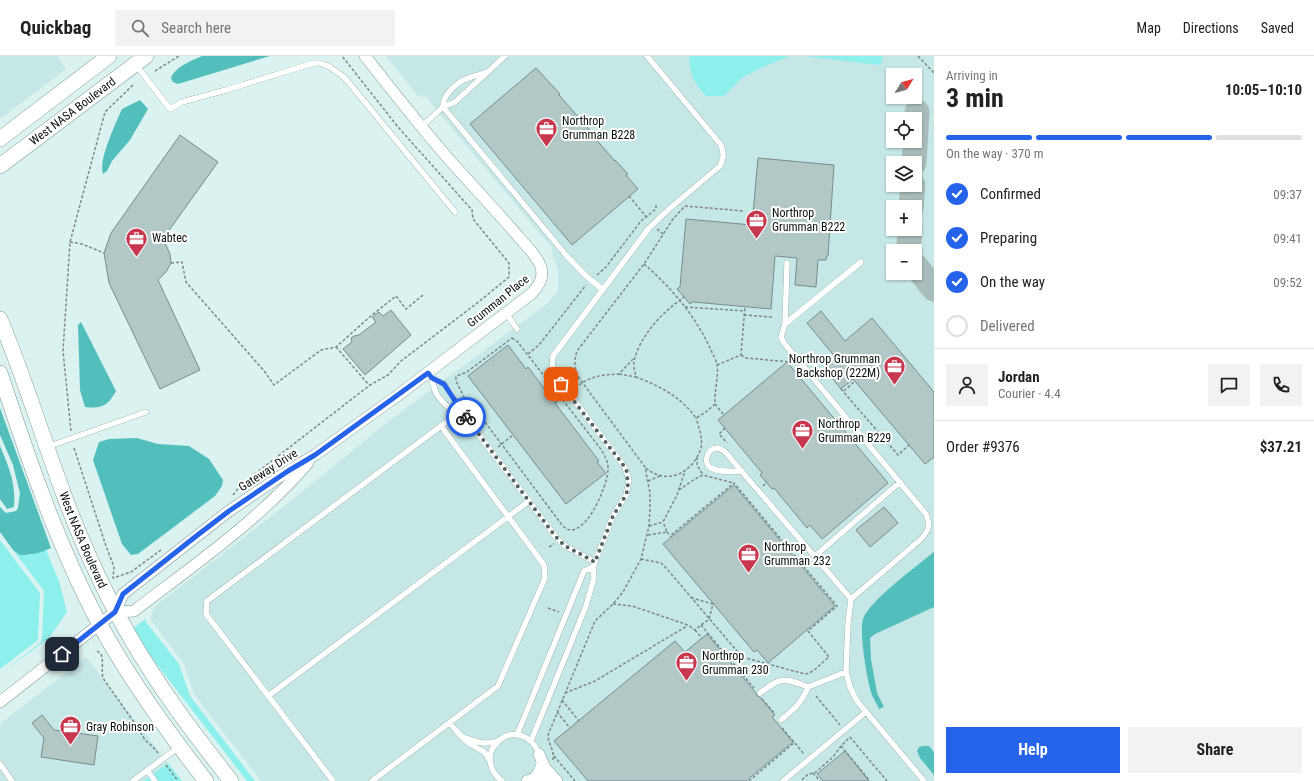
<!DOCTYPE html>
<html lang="en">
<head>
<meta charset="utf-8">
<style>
  :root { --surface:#fff; --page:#f2f2f2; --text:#222; --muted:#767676; --line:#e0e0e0; --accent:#2563eb }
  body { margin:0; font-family:"Roboto Condensed",sans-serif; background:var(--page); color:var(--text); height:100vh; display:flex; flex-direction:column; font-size:15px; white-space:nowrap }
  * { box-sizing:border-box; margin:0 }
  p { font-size:13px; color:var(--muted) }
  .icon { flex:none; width:22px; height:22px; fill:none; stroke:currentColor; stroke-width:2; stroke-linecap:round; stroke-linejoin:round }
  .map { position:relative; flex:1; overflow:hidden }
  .side { display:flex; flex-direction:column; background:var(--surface); width:380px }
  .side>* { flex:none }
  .needle { width:26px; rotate:53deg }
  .controls { position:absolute; left:886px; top:12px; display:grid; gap:8px }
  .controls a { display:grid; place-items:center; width:36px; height:36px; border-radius:0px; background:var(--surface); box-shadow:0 1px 3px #0004; font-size:20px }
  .pin { position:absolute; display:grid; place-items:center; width:34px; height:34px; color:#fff; margin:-17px; border-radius:8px; box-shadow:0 2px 6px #0006 }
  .courier { position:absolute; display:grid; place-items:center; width:40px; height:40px; margin:-20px; border:3px solid #2563eb; border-radius:50%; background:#fff; color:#222; box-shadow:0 1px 5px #0007 }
  .summary em { font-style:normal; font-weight:700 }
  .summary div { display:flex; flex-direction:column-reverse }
  .summary { display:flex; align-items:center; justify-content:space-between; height:68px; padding:0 12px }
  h1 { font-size:26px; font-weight:700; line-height:30px }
  .bar { display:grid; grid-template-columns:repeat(4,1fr); gap:6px 4px; align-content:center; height:48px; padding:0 12px }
  .bar i { height:5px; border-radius:3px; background:var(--line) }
  .bar .on { background:var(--accent) }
  .bar p { grid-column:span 4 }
  .line { display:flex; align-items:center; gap:10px; padding:0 12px; border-top:1px solid var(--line) }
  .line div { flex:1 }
  .round { display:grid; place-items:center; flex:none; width:42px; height:42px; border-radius:0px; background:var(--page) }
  ol { padding:0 12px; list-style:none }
  li { display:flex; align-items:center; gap:12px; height:44px }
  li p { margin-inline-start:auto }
  li .icon { padding:4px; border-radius:50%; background:var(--accent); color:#fff; stroke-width:4 }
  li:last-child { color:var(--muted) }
  li i { width:22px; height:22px; border:2px solid var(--line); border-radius:50% }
  .primary-button { display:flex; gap:8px; margin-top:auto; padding:8px 12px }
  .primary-button a { flex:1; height:46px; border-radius:0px; background:var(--accent); color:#fff; font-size:16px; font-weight:700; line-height:46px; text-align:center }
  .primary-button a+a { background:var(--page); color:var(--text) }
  header { display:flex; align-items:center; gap:24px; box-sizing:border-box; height:56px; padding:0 20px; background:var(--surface); border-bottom:1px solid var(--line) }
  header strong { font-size:19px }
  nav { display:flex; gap:22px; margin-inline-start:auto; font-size:14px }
  .search { width:280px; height:36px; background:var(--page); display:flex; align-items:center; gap:10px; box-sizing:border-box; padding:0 14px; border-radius:0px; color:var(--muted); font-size:15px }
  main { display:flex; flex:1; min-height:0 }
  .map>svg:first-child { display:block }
</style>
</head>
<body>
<header>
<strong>Quickbag</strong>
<div class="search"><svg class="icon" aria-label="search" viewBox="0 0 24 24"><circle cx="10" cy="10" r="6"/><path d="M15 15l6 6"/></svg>Search here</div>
<nav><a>Map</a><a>Directions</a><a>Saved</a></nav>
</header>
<main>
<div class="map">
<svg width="934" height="725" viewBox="0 0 934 725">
  <rect width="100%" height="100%" fill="#daf2f0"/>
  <path fill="#c5e7e5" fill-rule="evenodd" d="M0 0H57L66 13 0 63Z
    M386 0H934V725H261L194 638 183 606 150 563 154 551 291 445 385 368 544 250 558 235V212L553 201 552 192 426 41 418 40ZM893 19H915V41H893ZM893 63H915V85H893ZM893 107H915V129H893ZM893 151H915V173H893ZM893 195H915V217H893Z
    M86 601 168 707 144 725H0V668Z"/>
  <path fill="#8df0ec" d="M691 0H790L765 10 743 21 724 40H706C695 28 690 19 689 2Z
    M804 0H883V1L880 9Z
    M0 484 40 537 38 584 0 613Z
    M13 494 21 499H30L46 494 59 525 67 556 49 582 0 618 40 587 42 583 44 535Z
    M146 563V566L179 608 190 640 255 725H247L148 597 133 572Z
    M168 707 182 725H144Z"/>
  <path fill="#52bfbc" d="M202 0H270L178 28 173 26 171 22C175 11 191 5 202 0Z
    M140 44 148 53 130 84 112 105 107 115 103 118C98 104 116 67 122 53Z
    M81 266 116 335C108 350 101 353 85 351L80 334 78 269Z
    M0 352 51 492C40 497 32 499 20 499L13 494 0 476V451L6 457 16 455 18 452 20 437 13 409 0 379Z
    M137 382 158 388 189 390 209 403 223 424 222 430 215 440 138 498 131 499 122 488 93 404 99 386 109 383Z
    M0 390C9 411 16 428 14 451L7 453 0 443Z
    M934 496V551L875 578 870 582 871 603 877 637 884 651 879 653C877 648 874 644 872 639 867 626 859 576 863 563 870 544 917 510 934 496Z
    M924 690H929L934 696V719L920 702 917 695 919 691Z"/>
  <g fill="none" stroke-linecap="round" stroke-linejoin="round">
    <path stroke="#a8bdbb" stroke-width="25" d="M914 107 917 56
      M911 151 913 129
      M910 173 909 190 910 195
      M915 209 934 233"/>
  </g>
  <path fill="#b1c8c7" stroke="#778d8c" d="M536 12 560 38 559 39 594 79 593 80 615 105V104L628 118 626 119 638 133 572 189 470 68Z
    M180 79 218 106 162 184 166 189 170 198 171 207 166 216 158 224 200 314 160 333 109 227 104 197 111 177Z
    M758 102 834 109 828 200H827L826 204H818L816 231 795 229 797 202 775 200 771 253 693 246 690 248 677 233 680 231 686 163 752 169Z
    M391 254 411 279 365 319 343 293 352 286 351 282 354 280 359 279 376 266 372 261 379 256 383 260Z
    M821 255 845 285 872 262 934 336V401L925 408 853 323 841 333 824 312 836 302 807 267Z
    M508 289 526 313 528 311 555 347 599 405 597 406 606 417 566 448 468 320Z
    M787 306 888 427 822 483 810 469 807 472 774 432 772 433 760 419 762 417 718 364Z
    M734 429 835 550 768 607 757 594 754 596 663 488Z
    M884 451 898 467 870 491 856 474Z
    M707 578 756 637 757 640 760 641 775 659 772 661 793 686 746 725H588L554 685 675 585 685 596Z
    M42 659 54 674 98 680 94 709 41 701 44 682 32 667Z
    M845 695 869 725H823L817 718Z"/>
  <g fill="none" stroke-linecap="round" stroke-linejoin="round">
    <defs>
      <path id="lane" d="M136 9 170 53 182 46 226 34 314 7H320L330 11 345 22 455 156
        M487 16C480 19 472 20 466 23 456 27 442 40 443 51L566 199 586 220 602 233
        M422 70 443 51 455 46 505 0
        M787 207 785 268 781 281 784 287 926 458C931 471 929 474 920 484L851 543
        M506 257 517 273
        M785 268 861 206
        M432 322C434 336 437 341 448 351H459
        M47 391 146 356
        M742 415C732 415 720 417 711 412 702 407 708 391 718 392 724 393 729 400 732 404L851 543 848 567 846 616 850 631 857 645 924 725
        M529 445 555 480 565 490 595 506
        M815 500 900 426
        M760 637C781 621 783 621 808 631L846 616
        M268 640 529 445 461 355 452 338 444 328 432 322 428 317
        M781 664C794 653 802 647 808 631
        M449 667C456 673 462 683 470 688 479 694 484 692 489 704
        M517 679 584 515 593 511
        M463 681C475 685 484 690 497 685
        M531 685 586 550 594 522 593 511 613 460 626 439 629 425 627 417 624 410 555 319 552 312 553 300 649 172 669 153 720 110C724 102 724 97 721 89L647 0
        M0 708 12 725
        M147 714 155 725
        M133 725 180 690
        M333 725 206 558 207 545 461 355
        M372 725 498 630 545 522 544 509 441 370
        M502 725C494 719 490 712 490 702 490 696 492 692 496 688 516 662 556 695 532 721
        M783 725 866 656"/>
      <path id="street" d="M115 556 134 555C194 509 258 465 308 407
        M0 646 115 556 123 538 229 455 288 415 315 399 397 340 531 238C539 230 544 222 541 211 537 199 525 189 517 179 496 155 475 132 454 109 423 74 394 37 365 0
        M539 698 545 712 557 725
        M527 725 544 719 555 724"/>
      <g id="secondary">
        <path d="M0 83 109 0"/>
        <path id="s1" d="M0 110 146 0"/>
        <path id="s2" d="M0 263C34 344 56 430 93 509 115 558 142 604 173 648 191 674 211 699 231 725"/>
        <path d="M0 317C28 402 57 488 99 567 129 623 167 675 206 725"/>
      </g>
    </defs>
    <use href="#lane" stroke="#829997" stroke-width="6"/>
    <use href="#street" stroke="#829997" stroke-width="12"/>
    <use href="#secondary" stroke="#829997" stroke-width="16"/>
    <path stroke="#798988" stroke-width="1.5" stroke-dasharray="3 2" stroke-linecap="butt" d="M918 0 934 17
      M155 15 179 0
      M629 140 648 163
      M657 173 663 178
      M70 186 82 188 104 197
      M171 207 182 206 186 226 265 316 274 329 321 294 336 291 372 259 396 240 406 253 423 239
      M644 208C672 232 696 261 711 294 713 299 716 304 717 308 719 318 714 336 715 348L706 356 696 362C681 341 660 330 636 321 636 318 634 315 634 312 633 304 636 298 639 291 649 270 665 255 684 241
      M597 219 606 211 641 165 656 153V147
      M685 251 745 255
      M744 259 772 261
      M512 282 517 285 600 392C604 398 608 405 608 412 609 428 582 492 562 469L485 366 464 341 456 325V321L459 319 467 316Z
      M336 291 369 329
      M528 298 539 289 586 229
      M741 299 746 302 790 306
      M717 309 741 299 745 250
      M619 318 636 321
      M575 332C590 320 600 319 619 318L633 303
      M841 333 898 399 909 389
      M844 335 855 325
      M555 347 562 342
      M715 348 724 359
      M725 372 719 378 727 387
      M71 375 63 295 70 186 105 56 133 29
      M498 391 513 379
      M74 392 106 490 114 511 113 522 131 516 161 494
      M697 401V409L703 419
      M646 412C667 430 693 417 701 392 703 382 699 372 696 362
      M648 425 660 420
      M763 430 767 426
      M679 434 695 423 703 419 734 427
      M233 439 242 428 370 329 388 319 401 305 476 248 509 221V207L473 163 472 154 398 71 342 0
      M649 470 663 466 677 439 685 415
      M667 476 671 481
      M648 479 667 476 663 466
      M549 491 554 488
      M641 503 661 507 667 513 742 601 805 618C814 617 822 606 829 601L808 575 837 550 734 427 670 480
      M613 548 632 550 688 569 695 574 709 563 713 548 692 542
      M548 552 559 556
      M701 569 754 632
      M695 574 702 582
      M97 595 101 598C104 606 101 614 103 622L138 672 145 684 152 690 158 697
      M565 637 595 625 687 570
      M816 640 840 669
      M762 643 775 658
      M562 644 579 665
      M557 656 570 672
      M782 672 804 698
      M850 681 887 725
      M841 690 870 725
      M554 700 575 725
      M553 704C555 695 548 688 548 679L595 565 613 548 623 536 641 503 649 470 650 452V437L645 411 579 322C574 312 574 305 577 295L644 208 673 163 685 150 744 155
      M166 709 178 725
      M813 717 820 725
      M802 724 807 719 816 716 833 701 841 690 850 681
      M749 725 795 686"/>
    <use href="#lane" stroke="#fff" stroke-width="5.5"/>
    <use href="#street" stroke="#fff" stroke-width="11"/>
    <use href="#secondary" stroke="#fff" stroke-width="15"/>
  </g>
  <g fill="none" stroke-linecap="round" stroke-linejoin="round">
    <path stroke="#52605e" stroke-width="4" stroke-dasharray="0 7.2" d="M466 361 555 480 565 490 595 506 613 460 626 439 628 432 627 416 624 410 561 328"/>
    <path stroke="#2563eb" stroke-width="5" d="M62 598 115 556 123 538 195 481 229 455 288 415 315 399 428 317 432 322 444 328 466 361"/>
  </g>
  <defs>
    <symbol id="office-pin" viewBox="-11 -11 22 30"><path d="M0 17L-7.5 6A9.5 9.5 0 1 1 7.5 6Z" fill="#c7374e" stroke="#fff"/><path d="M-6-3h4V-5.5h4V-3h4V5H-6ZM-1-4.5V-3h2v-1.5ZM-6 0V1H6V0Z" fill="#fff"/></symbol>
  </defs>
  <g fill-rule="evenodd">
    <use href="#office-pin" x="534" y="60" width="25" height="34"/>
    <use href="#office-pin" x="744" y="152" width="25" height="34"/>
    <use href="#office-pin" x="124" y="170" width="25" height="34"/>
    <use href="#office-pin" x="882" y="298" width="25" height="34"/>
    <use href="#office-pin" x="790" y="362" width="25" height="34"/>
    <use href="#office-pin" x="736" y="486" width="25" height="34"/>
    <use href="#office-pin" x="674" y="594" width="25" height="34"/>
    <use href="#office-pin" x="58" y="658" width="25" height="34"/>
  </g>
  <g text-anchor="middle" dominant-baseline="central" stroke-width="4" stroke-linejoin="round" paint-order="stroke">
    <g font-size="12" fill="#091110" stroke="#fff">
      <text stroke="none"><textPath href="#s1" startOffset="91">West NASA Boulevard</textPath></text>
      <text transform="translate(498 245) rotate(-39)">Grumman Place</text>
      <text transform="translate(268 414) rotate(-33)">Gateway Drive</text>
      <text stroke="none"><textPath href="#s2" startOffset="236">West NASA Boulevard</textPath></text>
    </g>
    <g font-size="12" fill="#091110" stroke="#fff" text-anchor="start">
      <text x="562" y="65">Northrop<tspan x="562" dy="14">Grumman B228</tspan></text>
      <text x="772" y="157">Northrop<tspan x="772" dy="14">Grumman B222</tspan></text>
      <text x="152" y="182">Wabtec</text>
      <text x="880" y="303" text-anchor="end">Northrop Grumman<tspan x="880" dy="14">Backshop (222M)</tspan></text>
      <text x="818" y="368">Northrop<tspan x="818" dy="14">Grumman B229</tspan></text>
      <text x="764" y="491">Northrop<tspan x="764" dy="14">Grumman 232</tspan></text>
      <text x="702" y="600">Northrop<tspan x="702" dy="14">Grumman 230</tspan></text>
      <text x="86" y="671">Gray Robinson</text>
    </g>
  </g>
</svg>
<div class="controls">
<a><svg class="needle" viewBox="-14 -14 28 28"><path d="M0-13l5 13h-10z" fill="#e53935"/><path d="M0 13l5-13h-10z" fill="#767676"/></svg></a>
<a><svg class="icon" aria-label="locate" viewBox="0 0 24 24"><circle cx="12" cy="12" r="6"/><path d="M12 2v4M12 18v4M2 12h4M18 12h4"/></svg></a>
<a><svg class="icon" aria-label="layers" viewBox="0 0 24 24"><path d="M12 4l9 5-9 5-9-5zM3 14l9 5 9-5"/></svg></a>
<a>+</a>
<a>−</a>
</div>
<div class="pin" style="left:561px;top:328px;background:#ea580c"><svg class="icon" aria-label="bag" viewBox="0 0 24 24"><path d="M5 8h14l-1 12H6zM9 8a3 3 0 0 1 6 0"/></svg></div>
<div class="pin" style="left:62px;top:598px;background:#1f2937"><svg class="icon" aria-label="home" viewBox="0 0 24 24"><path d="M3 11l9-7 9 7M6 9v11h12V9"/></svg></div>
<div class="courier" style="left:466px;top:361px"><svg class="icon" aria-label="bike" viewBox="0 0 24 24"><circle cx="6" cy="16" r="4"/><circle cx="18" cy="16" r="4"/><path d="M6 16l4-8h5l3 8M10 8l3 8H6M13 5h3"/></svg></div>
</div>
<section class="side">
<div class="summary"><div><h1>3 min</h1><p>Arriving in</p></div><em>10:05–10:10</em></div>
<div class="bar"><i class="on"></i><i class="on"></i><i class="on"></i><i></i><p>On the way · 370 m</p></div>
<ol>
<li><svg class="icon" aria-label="check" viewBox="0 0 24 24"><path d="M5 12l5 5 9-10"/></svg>Confirmed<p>09:37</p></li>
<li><svg class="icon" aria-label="check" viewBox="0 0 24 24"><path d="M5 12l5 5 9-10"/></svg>Preparing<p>09:41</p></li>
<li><svg class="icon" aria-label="check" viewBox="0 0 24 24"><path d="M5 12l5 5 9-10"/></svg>On the way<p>09:52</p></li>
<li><i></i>Delivered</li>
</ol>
<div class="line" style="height:72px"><a class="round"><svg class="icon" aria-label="person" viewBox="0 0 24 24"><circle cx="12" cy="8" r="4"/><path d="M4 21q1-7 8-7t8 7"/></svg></a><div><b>Jordan</b><p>Courier · 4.4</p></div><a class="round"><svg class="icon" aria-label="chat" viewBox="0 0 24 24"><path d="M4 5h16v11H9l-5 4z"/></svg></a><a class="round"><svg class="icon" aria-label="phone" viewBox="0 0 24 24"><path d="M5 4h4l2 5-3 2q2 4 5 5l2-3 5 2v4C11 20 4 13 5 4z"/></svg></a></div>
<div class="line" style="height:52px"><div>Order #9376</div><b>$37.21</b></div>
<div class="primary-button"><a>Help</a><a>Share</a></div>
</section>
</main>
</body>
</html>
